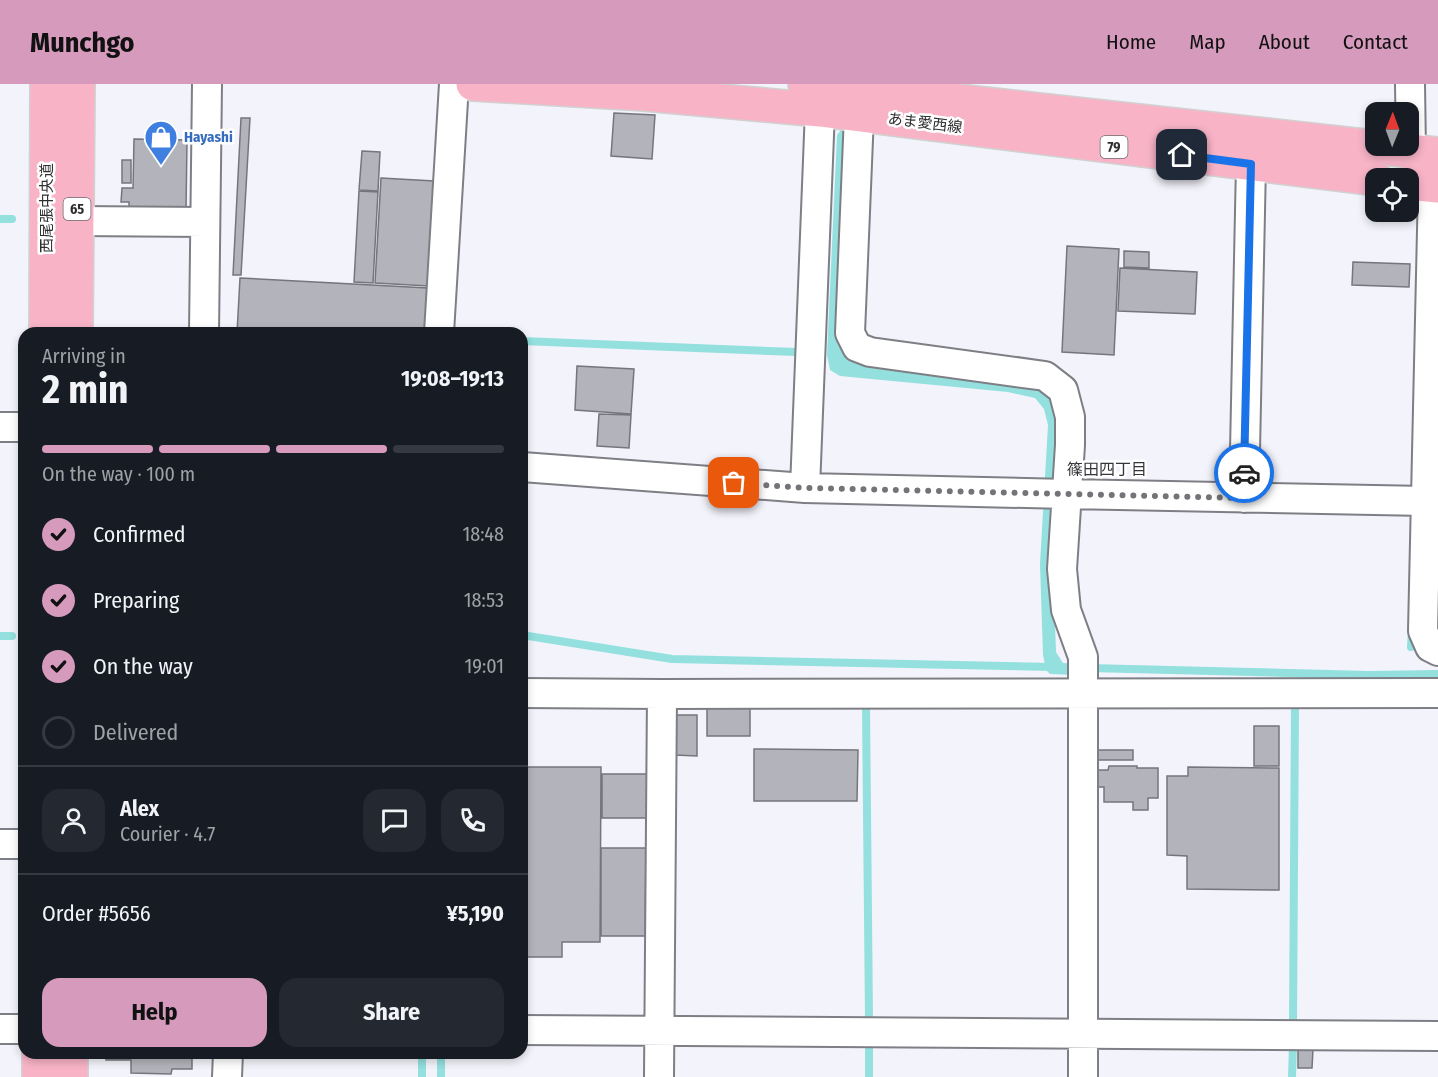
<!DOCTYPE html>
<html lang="en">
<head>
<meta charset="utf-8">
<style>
  :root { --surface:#171b24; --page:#242831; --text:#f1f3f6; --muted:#9ea1a6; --line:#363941; --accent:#d59abc }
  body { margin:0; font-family:"Fira Sans Condensed","Noto Sans JP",sans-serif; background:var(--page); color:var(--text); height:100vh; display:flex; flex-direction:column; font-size:22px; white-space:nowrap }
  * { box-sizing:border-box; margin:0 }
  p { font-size:20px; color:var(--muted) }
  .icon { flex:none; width:33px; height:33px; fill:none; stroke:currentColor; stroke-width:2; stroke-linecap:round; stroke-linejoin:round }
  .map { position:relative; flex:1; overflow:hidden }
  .panel { position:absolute; left:18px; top:243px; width:510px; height:732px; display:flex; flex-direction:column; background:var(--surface); border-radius:18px; box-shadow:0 3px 9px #0003 }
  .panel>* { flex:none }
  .needle { width:39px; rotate:1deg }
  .buttons { position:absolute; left:1365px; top:18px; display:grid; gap:12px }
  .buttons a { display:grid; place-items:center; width:54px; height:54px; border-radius:12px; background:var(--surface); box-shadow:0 3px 9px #0003; font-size:30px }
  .pin { position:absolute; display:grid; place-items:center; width:51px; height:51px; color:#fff; margin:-26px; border-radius:12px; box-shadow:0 3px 9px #0006 }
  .courier { position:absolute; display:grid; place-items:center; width:60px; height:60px; margin:-30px; border:4px solid #1a73e8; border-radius:50%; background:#fff; color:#222; box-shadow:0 2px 8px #0007 }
  .overview em { font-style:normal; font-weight:700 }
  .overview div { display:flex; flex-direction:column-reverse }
  .overview { display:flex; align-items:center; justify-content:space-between; height:102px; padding:0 24px }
  h1 { font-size:39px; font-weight:700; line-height:45px }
  .bar { display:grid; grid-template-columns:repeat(4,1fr); gap:9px 6px; align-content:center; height:72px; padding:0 24px }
  .bar i { height:8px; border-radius:4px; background:var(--line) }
  .bar .selected { background:var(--accent) }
  .bar p { grid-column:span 4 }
  .line { display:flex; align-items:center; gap:15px; padding:0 24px; border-top:2px solid var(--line) }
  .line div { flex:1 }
  .round { display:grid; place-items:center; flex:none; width:63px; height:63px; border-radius:18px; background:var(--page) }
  ol { padding:0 24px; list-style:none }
  li { display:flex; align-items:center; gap:18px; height:66px }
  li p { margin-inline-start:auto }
  li .icon { padding:6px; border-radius:50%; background:var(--accent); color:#111; stroke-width:4 }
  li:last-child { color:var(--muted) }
  li i { width:33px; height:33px; border:3px solid var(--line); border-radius:50% }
  .cta { display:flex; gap:12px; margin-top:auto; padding:12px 24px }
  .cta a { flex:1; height:69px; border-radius:18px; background:var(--accent); color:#111; font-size:24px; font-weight:700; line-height:69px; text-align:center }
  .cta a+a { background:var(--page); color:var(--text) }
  header { display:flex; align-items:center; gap:36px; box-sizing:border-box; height:84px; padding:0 30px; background:var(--accent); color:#111 }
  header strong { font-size:28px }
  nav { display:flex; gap:33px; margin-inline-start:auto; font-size:21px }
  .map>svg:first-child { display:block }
</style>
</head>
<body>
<header>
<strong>Munchgo</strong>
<nav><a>Home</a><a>Map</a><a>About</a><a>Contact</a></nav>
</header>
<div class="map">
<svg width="1438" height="993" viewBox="0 0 1438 993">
  <rect width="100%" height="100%" fill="#f3f3fb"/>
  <path fill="#93e0df" d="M840 0H851L840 261 844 270 856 276 1045 300 1059 329 1053 486 1056 568 1063 579 1077 580V591L1050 590 1046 586 1043 571 1040 480 1048 341 1044 325 1035 314 1008 308 840 292 830 286 827 271 837 51 841 46Z"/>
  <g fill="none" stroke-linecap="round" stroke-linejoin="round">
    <path stroke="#93e0df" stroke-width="8" d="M0 135H12
      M522 257 796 268
      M522 551 672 575 1053 583
      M0 552H12
      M1411 563 1412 547
      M1089 584 1369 591 1438 590
      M866 623 869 935
      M1293 938 1295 623
      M422 969V993
      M441 969V993
      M869 993V960
      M1292 993 1293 961"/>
  </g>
  <path fill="#b3b4bb" stroke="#75767c" stroke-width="1.5" d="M614 29 655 31 652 75 611 72Z
    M241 34H250L241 191H233Z
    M134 55 187 56 186 128 129 127V118H121L122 104H133Z
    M362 67 380 68 378 107 359 106Z
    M122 76H131V99H122Z
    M381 94 434 97 429 202 375 199Z
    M359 107 378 108 373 199 354 198Z
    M1067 162 1119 165 1114 271 1062 268Z
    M1124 167 1149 168V184L1124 183Z
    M1353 178 1410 180 1409 203 1352 201Z
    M1120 184 1197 188 1195 230 1118 227Z
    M240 194 428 204 426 249H237Z
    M577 282 634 285 631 330 575 326Z
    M599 330 631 331 629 364 597 362Z
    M707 623H750V652H707Z
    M675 631H697V672L675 671Z
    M1254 642H1279V682H1254Z
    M754 665 858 666 857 717H754Z
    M1096 666H1133V676H1096Z
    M1109 682H1137V684H1158V714H1148V726H1133V718H1104V703H1097V686H1108Z
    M522 683H601L600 858H562V873H522Z
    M1188 683 1279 684V806L1187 805V772L1167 771V692H1188Z
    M602 690H647V734H602Z
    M601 764H646L645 852H601Z
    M1298 965H1313L1312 984H1298Z
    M106 969H172V971L192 972V985H172L171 990 131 989V976H106Z"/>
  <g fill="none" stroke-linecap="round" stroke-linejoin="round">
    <defs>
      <path id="minor" d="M1410 0 1411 67
        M822 4 820 26 805 404 1067 410 1426 417
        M859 31 850 249 857 263 870 268 1045 292 1063 306 1070 333V361L1062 485 1066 526 1083 573V993
        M1433 102 1423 547 1430 563 1438 567
        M77 137 205 138
        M204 249 207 0
        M439 249 454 0
        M0 343H24
        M522 383 805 404
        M1244 414 1251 80
        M522 609 662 610 1438 609
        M0 760H24
        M0 945H24
        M522 946 1438 952
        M227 993 228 969
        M659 993 662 610"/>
      <path id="major" d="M473 0 644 10 820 26 1376 95
        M805 0 1438 70
        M1408 99 1438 102
        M46 249 47 0
        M76 249 78 0
        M39 993V969
        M71 993V969"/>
    </defs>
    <use href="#minor" stroke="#7e7f85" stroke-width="32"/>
    <use href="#major" stroke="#d1d1d2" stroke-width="36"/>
    <use href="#minor" stroke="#fff" stroke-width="28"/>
    <use href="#major" stroke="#f8b3c7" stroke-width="33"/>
  </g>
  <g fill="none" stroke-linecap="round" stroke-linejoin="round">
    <path stroke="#747478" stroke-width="6" stroke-dasharray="0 10.8" d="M734 399 805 404 1244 414V389"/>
    <path stroke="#1a73e8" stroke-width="8" d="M1182 71 1251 80 1244 389"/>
  </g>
  <defs>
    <symbol id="shop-pin" viewBox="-11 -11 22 30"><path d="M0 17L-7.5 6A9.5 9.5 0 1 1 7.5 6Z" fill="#3f7fe0" stroke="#fff"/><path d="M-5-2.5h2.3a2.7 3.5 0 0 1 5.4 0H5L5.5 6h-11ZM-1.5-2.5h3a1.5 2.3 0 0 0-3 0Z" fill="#fff"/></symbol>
  </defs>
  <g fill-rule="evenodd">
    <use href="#shop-pin" x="142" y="34" width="38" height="52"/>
  </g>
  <g text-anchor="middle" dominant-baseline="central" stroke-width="5" stroke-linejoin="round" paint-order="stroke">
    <g fill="#fff" stroke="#6d6d70" stroke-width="1.5">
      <rect x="1100.5" y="52" width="27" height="22" rx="4.5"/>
      <rect x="63.5" y="114" width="27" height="22" rx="4.5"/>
    </g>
    <g font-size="14" font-weight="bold" fill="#2f2f32">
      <text x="1114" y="63">79</text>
      <text x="77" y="125">65</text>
    </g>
    <g font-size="15" fill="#2f2f32" stroke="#fff">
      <text transform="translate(925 39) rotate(7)">あま愛西線</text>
      <text transform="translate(47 124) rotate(-90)">西尾張中央道</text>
    </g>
    <g font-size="15" font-weight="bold" fill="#366cbe" stroke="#fff" text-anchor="start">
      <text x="184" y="53">Hayashi</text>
    </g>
    <g font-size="16" fill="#36363c" stroke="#fff">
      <text x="1107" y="385">篠田四丁目</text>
    </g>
  </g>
</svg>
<div class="buttons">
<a><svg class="needle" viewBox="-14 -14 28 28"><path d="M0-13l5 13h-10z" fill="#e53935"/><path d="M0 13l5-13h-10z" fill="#9ea1a6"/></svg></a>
<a><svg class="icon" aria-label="locate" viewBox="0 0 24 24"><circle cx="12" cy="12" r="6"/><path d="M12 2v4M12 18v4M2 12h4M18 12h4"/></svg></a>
</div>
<div class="pin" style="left:734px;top:399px;background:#ea580c"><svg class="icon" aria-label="bag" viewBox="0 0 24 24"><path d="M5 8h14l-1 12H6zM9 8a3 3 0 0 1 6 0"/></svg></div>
<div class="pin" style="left:1182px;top:71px;background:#1f2937"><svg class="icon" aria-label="home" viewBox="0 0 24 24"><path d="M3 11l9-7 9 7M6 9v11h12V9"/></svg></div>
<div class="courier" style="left:1244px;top:389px"><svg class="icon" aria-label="car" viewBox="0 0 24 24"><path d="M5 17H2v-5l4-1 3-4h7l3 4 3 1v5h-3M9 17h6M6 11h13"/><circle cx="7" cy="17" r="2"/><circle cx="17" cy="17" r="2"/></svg></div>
<section class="panel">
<div class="overview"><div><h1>2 min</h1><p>Arriving in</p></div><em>19:08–19:13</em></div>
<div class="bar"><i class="selected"></i><i class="selected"></i><i class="selected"></i><i></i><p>On the way · 100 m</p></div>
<ol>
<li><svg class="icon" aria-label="check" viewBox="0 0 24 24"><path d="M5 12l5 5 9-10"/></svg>Confirmed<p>18:48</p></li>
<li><svg class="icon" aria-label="check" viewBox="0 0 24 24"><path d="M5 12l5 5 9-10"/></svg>Preparing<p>18:53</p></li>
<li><svg class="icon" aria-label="check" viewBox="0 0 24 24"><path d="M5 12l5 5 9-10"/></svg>On the way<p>19:01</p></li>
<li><i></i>Delivered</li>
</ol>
<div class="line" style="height:108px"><a class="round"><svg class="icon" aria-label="person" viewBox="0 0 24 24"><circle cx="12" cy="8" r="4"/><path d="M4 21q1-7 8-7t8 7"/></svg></a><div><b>Alex</b><p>Courier · 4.7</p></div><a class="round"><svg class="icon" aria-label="chat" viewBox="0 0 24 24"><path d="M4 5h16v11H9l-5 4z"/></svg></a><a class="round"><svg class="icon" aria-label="phone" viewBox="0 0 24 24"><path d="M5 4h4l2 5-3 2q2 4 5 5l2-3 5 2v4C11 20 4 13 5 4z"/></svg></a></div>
<div class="line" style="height:78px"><div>Order #5656</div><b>¥5,190</b></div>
<div class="cta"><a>Help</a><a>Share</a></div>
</section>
</div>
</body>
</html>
